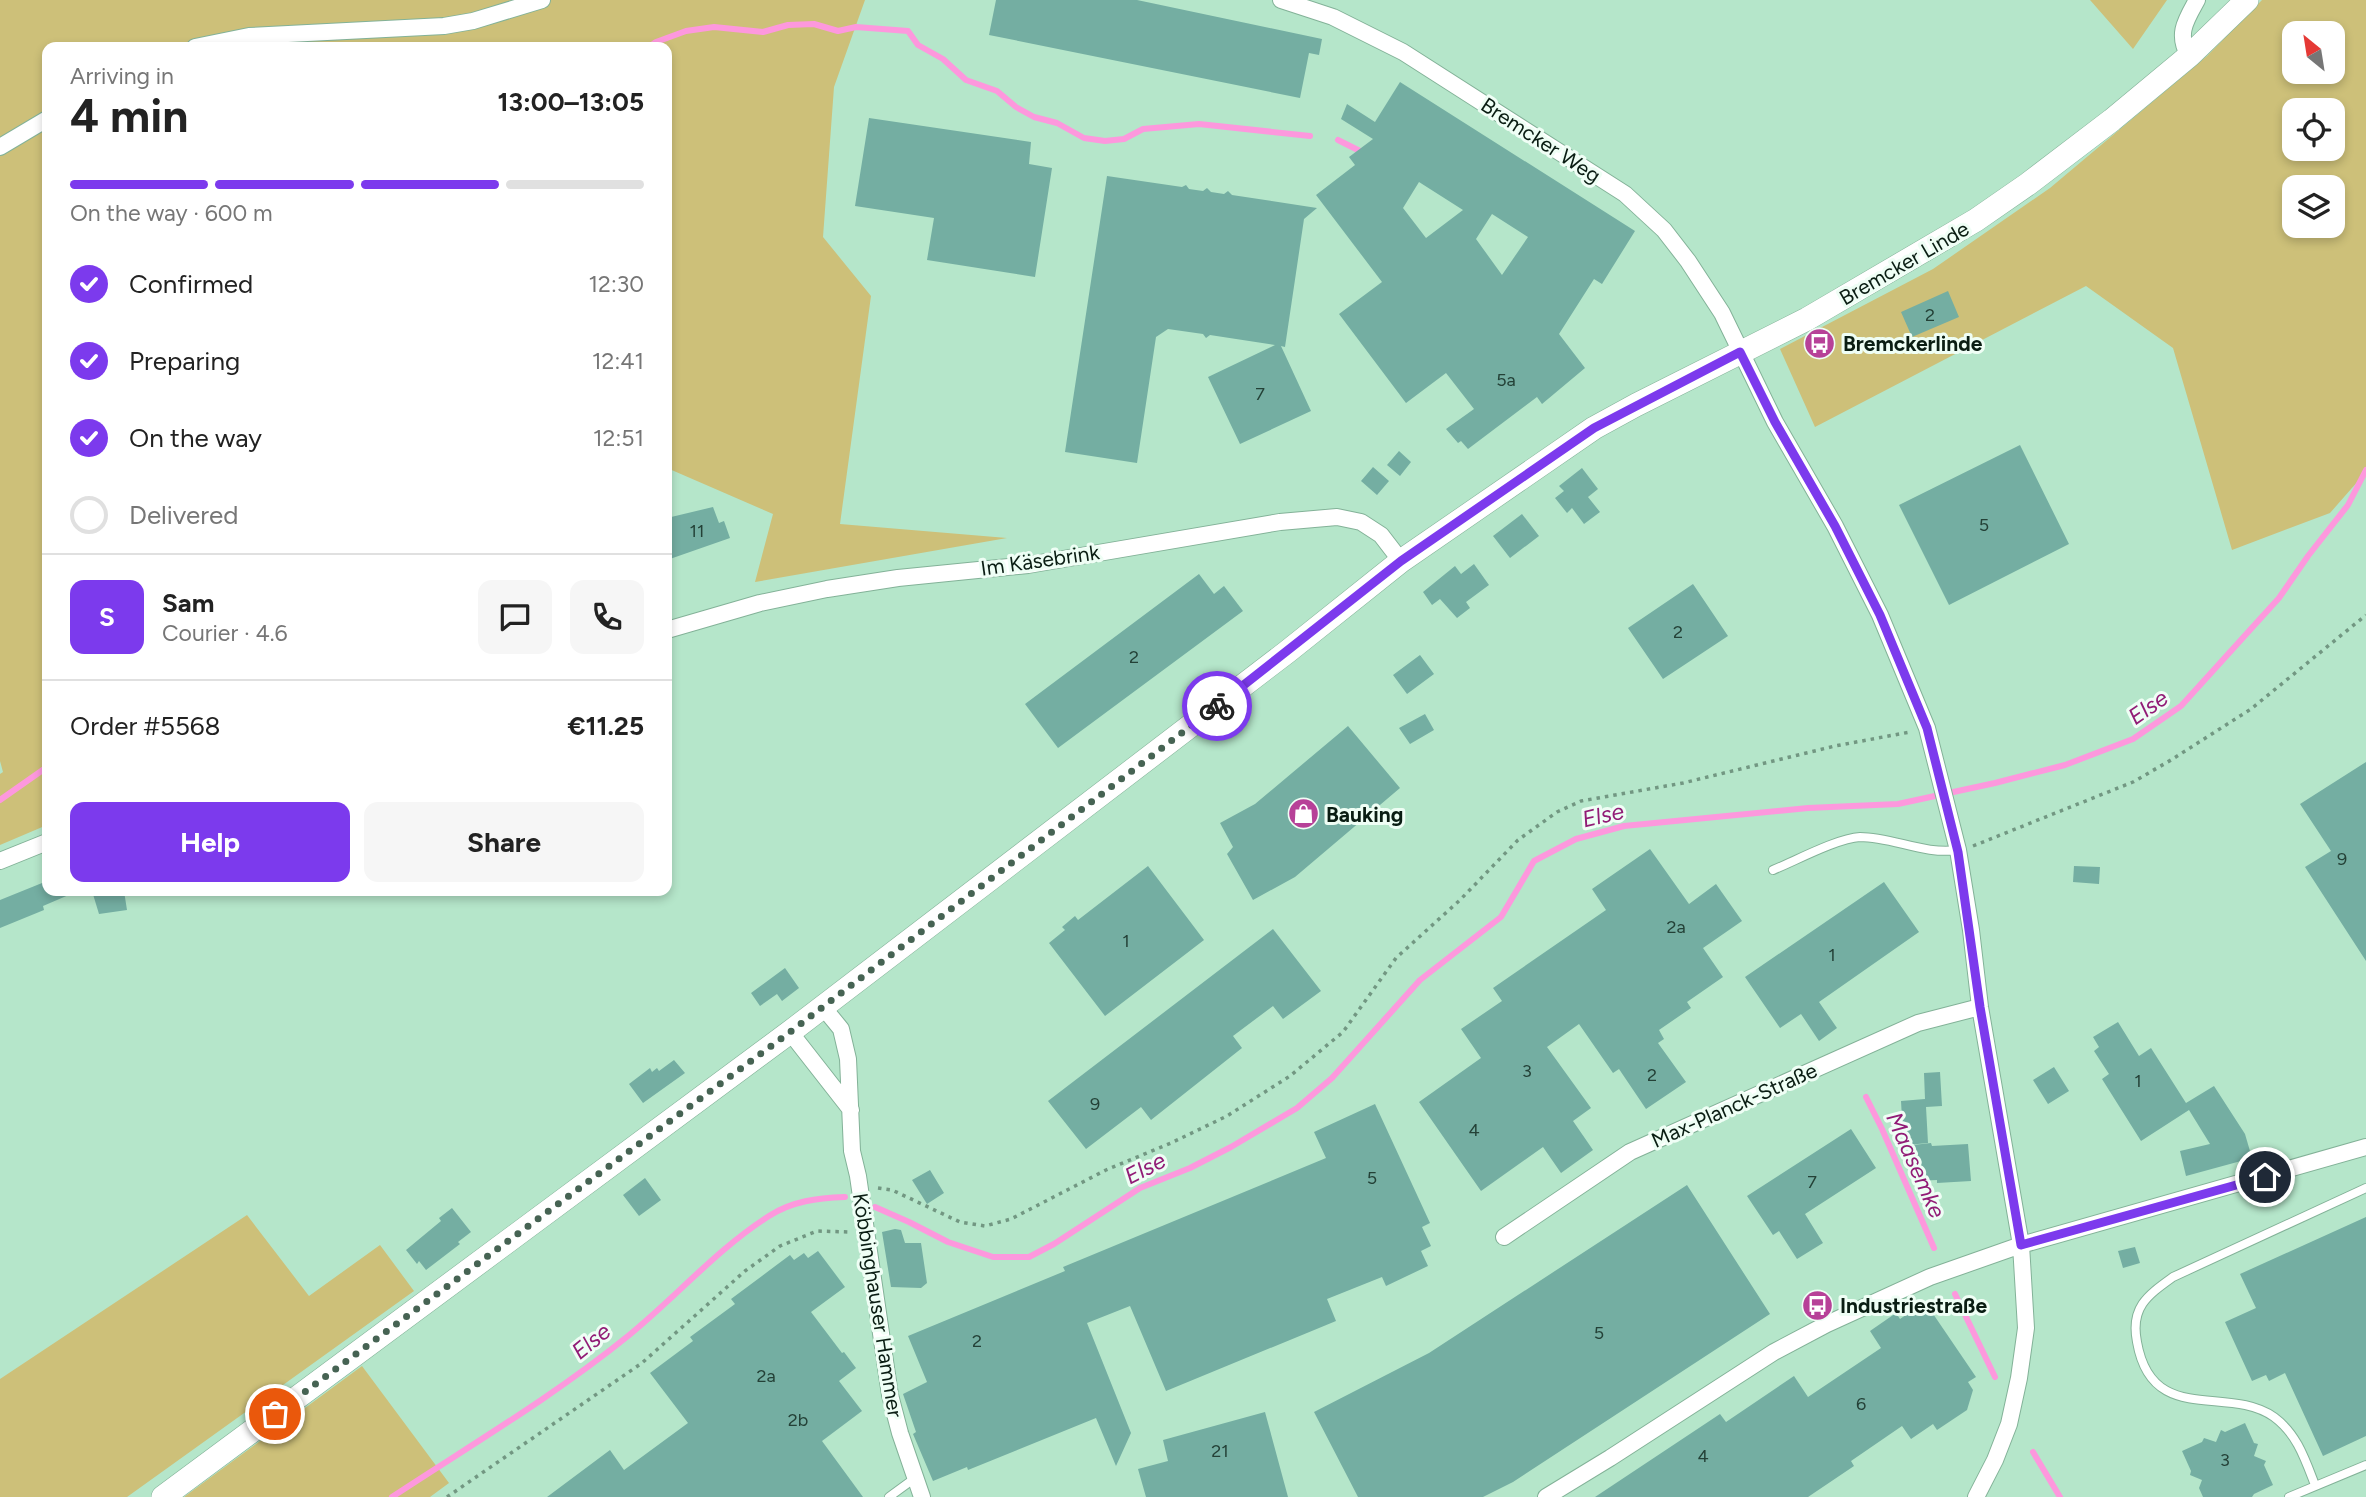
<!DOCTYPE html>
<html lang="en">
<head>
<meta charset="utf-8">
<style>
  :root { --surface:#fff; --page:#f6f6f6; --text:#222; --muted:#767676; --line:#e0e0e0; --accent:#7c3aed }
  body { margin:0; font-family:Figtree,sans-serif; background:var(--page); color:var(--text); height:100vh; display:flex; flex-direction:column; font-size:26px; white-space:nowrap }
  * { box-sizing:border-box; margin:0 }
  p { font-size:23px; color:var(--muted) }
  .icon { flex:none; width:38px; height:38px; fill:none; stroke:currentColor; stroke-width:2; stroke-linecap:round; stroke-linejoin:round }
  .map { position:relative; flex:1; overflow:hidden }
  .drawer { position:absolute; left:42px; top:42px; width:630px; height:854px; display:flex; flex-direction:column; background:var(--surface); border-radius:14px; box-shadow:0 4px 10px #0003 }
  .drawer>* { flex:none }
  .needle { width:46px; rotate:330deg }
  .tools { position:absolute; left:2282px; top:21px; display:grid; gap:14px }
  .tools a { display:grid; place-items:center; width:63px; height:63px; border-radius:14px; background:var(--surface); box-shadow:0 4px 10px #0003; font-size:35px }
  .pin { position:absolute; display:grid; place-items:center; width:60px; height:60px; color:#fff; margin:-30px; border:4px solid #fff; border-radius:50%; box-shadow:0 2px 7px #0007 }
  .courier { position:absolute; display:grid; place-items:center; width:70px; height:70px; margin:-35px; border:5px solid #7c3aed; border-radius:50%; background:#fff; color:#222; box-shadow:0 2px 9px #0007 }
  .head em { font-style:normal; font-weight:700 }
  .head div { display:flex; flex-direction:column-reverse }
  .head { display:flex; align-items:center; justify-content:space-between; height:119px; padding:0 28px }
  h1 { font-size:46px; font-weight:700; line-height:52px }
  .bar { display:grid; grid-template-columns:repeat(4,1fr); gap:10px 7px; align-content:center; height:84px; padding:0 28px }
  .bar i { height:9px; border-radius:5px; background:var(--line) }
  .bar .selected { background:var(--accent) }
  .bar p { grid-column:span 4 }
  .line { display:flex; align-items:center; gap:18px; padding:0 28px; border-top:2px solid var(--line) }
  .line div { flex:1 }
  .round { display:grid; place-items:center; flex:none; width:74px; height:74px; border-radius:14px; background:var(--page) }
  ol { padding:0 28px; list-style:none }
  li { display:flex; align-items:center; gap:21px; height:77px }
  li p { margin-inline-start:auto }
  li .icon { padding:7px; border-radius:50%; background:var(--accent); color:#fff; stroke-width:4 }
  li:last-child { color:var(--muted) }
  li i { width:38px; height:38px; border:4px solid var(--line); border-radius:50% }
  .button { display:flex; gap:14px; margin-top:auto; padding:14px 28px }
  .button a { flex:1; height:80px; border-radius:14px; background:var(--accent); color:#fff; font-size:28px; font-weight:700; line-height:80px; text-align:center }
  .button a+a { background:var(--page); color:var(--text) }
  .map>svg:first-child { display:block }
</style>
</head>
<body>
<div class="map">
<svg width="2366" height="1497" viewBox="0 0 2366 1497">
  <rect width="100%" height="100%" fill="#b5e6ca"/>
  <path fill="#cdc079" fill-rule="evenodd" d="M0 0H865L834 87 823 237 871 296 840 524 1007 538 755 582 773 514 667 468V47H47V825L0 845V774L3 772 0 761Z
    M2090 0H2167L2133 49Z
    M2262 0H2366V472L2330 513 2232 550 2173 348 2086 286 1815 427 1780 349 1933 269 2050 188 2207 56ZM2294 33H2333V72H2294ZM2294 110H2333V149H2294ZM2294 187H2333V226H2294Z
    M247 1215 309 1296 380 1245 414 1291 127 1497H0V1379Z
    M362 1366 449 1483 430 1497H184Z"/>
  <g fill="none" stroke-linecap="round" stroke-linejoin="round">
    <path stroke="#fd98dd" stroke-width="6" d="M649 47 656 42 686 31 714 27 763 32 788 25 814 24 838 31 856 27 908 31 918 45 943 59 966 80 997 91 1016 107 1034 117 1057 123 1084 138 1105 141 1124 139 1143 129 1199 124 1310 136
      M1338 140 1364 153
      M0 800 47 767
      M1866 1097 1882 1129 1934 1248
      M875 1207 909 1222 948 1242 993 1257H1029L1054 1244 1140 1188 1190 1168 1231 1147 1297 1108 1332 1078 1420 980 1501 917 1534 861 1576 839 1624 826 1808 808 1898 804 1995 783 2065 765 2133 739 2181 706 2279 598 2308 556 2348 505 2366 470
      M1955 1294 1995 1377
      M2033 1452 2060 1497
      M392 1497C471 1445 554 1396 628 1336 676 1297 717 1249 769 1216 792 1201 818 1198 845 1197"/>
  </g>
  <path fill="#74aea2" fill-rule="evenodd" d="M996 0H1137L1322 39 1319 55 1309 53 1300 98 989 35Z
    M1400 82 1635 231 1602 284 1594 279 1559 334 1585 368 1542 404 1537 397 1468 449 1461 441 1458 443 1446 429 1474 409 1446 373 1406 403 1339 314 1382 282 1316 195 1355 165 1349 157 1373 139 1341 119 1347 104 1375 122ZM1419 182 1463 210 1426 238 1403 208ZM1492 214 1528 237 1502 275 1476 239Z
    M869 118 1031 142 1029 164 1052 168 1035 277 927 260 934 218 855 206Z
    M1107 176 1182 187 1186 185 1189 189 1203 191 1207 188 1211 192 1224 194 1228 191 1232 195 1317 208 1304 219 1285 347 1281 346 1311 411 1240 444 1208 377 1275 345 1210 335 1206 338 1203 334 1168 329 1156 337 1137 463 1065 452Z
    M1948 291 1959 317 1912 337 1901 312Z
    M2020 445 2069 544 1949 605 1899 505Z
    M1399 451 1411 462 1400 476 1387 465Z
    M1373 467 1389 481 1377 495 1361 481Z
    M1582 468 1598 489 1588 497 1600 512 1584 524 1572 508 1567 513 1555 498 1564 491 1559 486Z
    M713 507 719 523 724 521 730 538 667 560V518Z
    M1522 514 1539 536 1510 558 1493 536Z
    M1474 564 1489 585 1466 602 1470 608 1457 618 1440 599 1432 605 1423 592 1455 566 1461 574Z
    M1199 574 1214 594 1224 586 1243 611 1058 748 1025 704Z
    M1693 584 1728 636 1663 679 1628 628Z
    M1420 655 1434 674 1407 694 1393 675Z
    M1425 714 1434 730 1410 744 1399 728Z
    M1348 726 1400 788 1295 877 1253 900 1227 854 1233 847 1220 823 1255 804Z
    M2366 762V961L2305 867 2331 851 2300 804Z
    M1650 849 1689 904 1716 884 1742 921 1703 948 1723 977 1687 1002 1691 1008 1659 1030 1664 1039 1658 1043 1686 1082 1646 1109 1619 1069 1613 1073 1579 1024 1547 1047 1591 1108 1573 1121 1593 1150 1561 1173 1543 1147 1481 1191 1419 1102 1481 1058 1461 1029 1502 1001 1493 988 1606 910 1592 889Z
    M1148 866 1204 940 1105 1016 1049 943 1065 930 1062 927 1075 916 1078 920Z
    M2074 866 2100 867 2099 884 2073 882Z
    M47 881V891H78L43 906 44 910 0 928V900Z
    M1884 882 1919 932 1819 1002 1837 1028 1819 1041 1801 1014 1780 1028 1745 977Z
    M92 891H124L127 910 99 914Z
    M1273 929 1321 991 1283 1019 1273 1006 1233 1036 1242 1048 1151 1120 1141 1107 1086 1149 1048 1101Z
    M785 968 799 988 782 1001 777 994 760 1006 751 993Z
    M2118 1022 2139 1056 2151 1048 2186 1103 2214 1086 2245 1134 2252 1158 2186 1176 2180 1151 2210 1144 2189 1110 2141 1141 2102 1079 2109 1074 2094 1051 2099 1047 2093 1037Z
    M674 1060 685 1073 643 1103 629 1084 650 1068 652 1072 657 1068 659 1071Z
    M2054 1067 2069 1091 2048 1104 2033 1080Z
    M1940 1072 1942 1106 1926 1107 1928 1143 1907 1145V1136H1903L1901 1101 1925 1099 1924 1073Z
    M1375 1104 1430 1223 1422 1227 1431 1246 1421 1251 1428 1266 1386 1286 1382 1277 1327 1299 1336 1321 1166 1391 1130 1306 1087 1323 1131 1433 1116 1466 1096 1418 968 1470 967 1467 933 1481 913 1434 916 1432 903 1394 927 1382 908 1336 1065 1271 1063 1267 1326 1158 1314 1132Z
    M1851 1129 1876 1168 1805 1214 1823 1243 1797 1259 1779 1231 1773 1235 1747 1196Z
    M1931 1143 1932 1146 1968 1144 1971 1181 1937 1183V1180L1915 1181 1913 1145Z
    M930 1170 944 1193 927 1204 912 1180Z
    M645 1178 661 1200 639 1216 623 1195Z
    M1687 1185 1770 1314 1513 1482 1483 1497H1358L1314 1412 1429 1353Z
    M452 1208 471 1232 458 1242 460 1244 426 1270 419 1261 417 1264 406 1250 441 1221 439 1218Z
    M2366 1217V1436L2323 1456 2285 1373 2269 1381 2266 1375 2252 1381 2225 1322 2256 1308 2240 1274Z
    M895 1229 901 1230 905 1243H921L927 1283 921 1288 891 1287 882 1232Z
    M2135 1247 2140 1263 2123 1268 2118 1251Z
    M818 1251 845 1287 811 1312 842 1353 844 1352 856 1368 839 1381 862 1411 822 1441 863 1497H547L610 1450 624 1470 688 1423 650 1373 693 1341 690 1337 735 1304 731 1299 790 1255 794 1260 804 1253 808 1258Z
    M1925 1302 1976 1377 1968 1382 1973 1390 1967 1410 1937 1430 1933 1424 1911 1439 1902 1426 1851 1461 1854 1466 1808 1497H1595L1720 1414 1726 1422 1794 1376 1808 1397 1881 1348 1870 1331 1896 1313 1900 1319Z
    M1265 1412 1288 1497H1146L1138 1469 1168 1461 1163 1440Z
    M2245 1423 2254 1443 2258 1444 2254 1456 2266 1461 2264 1465 2273 1485 2254 1494 2252 1497H2203L2199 1488 2202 1480 2190 1475 2191 1471 2182 1451 2202 1442 2204 1438 2216 1442 2221 1430 2225 1432Z"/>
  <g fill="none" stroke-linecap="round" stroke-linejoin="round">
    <defs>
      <path id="service" d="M1773 870C1795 861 1838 838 1860 837 1893 837 1924 855 1958 850
        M2315 1485C2305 1459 2297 1434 2274 1417 2227 1384 2152 1427 2137 1342 2130 1307 2148 1295 2173 1277L2366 1188
        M889 1497 915 1478
        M2289 1497 2366 1465"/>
      <path id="minor" d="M1281 0 1333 17 1403 52 1625 194 1664 230 1688 261 1722 313 1775 422 1835 526 1880 615 1927 728 1958 850 1971 930 1980 1007 2021 1245 2026 1328 2019 1378 2009 1424 1995 1460 1976 1497
        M195 47 249 36 444 26 473 21 542 0
        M2189 56C2176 34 2186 20 2197 0
        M0 147 47 119
        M667 630 760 603 827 589 898 578 1028 565 1280 522 1337 517 1361 522 1381 535 1401 561
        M0 861 47 842
        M823 1007 841 1029 848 1059 852 1151 858 1176 890 1395 900 1433 922 1497
        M790 1032 851 1110
        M1504 1237 1630 1152 1918 1023 1980 1007
        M1546 1497 1610 1458 1774 1352 1827 1324 1930 1277 2021 1245 2366 1147"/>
      <path id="secondary" d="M163 1497 790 1032 1287 652 1401 561 1594 428 1636 405 1807 319 1976 220 2028 184 2112 120 2189 56 2247 0"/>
    </defs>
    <use href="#service" stroke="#83b298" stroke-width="10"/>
    <use href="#minor" stroke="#83b298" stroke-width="18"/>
    <use href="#secondary" stroke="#83b298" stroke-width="24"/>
    <path stroke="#729782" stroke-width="3.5" stroke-dasharray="3.5 5" stroke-linecap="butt" d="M1973 846 2133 782 2171 760 2251 709 2366 615
      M878 1188 892 1190 960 1222 985 1226 1011 1219 1106 1170 1171 1143 1227 1116 1290 1076 1343 1032 1396 958 1460 900 1518 840 1557 812 1581 801 1683 783 1835 746 1910 732
      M447 1497 642 1363 745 1271 780 1246 817 1231 850 1232"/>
    <use href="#service" stroke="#fff" stroke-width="8"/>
    <use href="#minor" stroke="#fff" stroke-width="16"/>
    <use href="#secondary" stroke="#fff" stroke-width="23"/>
  </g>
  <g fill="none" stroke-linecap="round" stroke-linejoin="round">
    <path stroke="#466353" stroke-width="7" stroke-dasharray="0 12.6" d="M275 1414 790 1032 1217 706"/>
    <path stroke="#7c3aed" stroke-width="9" d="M1217 706 1401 561 1594 428 1740 352 1775 422 1835 526 1880 615 1927 728 1958 852 1980 1007 2021 1245 2265 1177"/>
  </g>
  <defs>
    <symbol id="bus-disc" viewBox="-11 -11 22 22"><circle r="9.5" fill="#b74198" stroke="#effef5"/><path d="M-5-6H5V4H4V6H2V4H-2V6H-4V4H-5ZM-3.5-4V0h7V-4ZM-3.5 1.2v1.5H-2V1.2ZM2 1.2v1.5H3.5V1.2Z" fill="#fff"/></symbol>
    <symbol id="shop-disc" viewBox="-11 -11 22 22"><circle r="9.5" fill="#b74198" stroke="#effef5"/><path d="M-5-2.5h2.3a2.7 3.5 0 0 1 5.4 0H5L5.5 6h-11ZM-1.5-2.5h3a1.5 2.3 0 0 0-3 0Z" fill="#fff"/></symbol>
  </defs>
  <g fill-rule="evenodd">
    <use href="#bus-disc" x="1802" y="326" width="35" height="35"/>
    <use href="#shop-disc" x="1286" y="796" width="35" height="35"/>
    <use href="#bus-disc" x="1800" y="1288" width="35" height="35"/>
  </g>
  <g text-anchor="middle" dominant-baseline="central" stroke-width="6" stroke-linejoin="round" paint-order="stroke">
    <g font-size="18" fill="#244137">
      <text x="1930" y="315">2</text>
      <text x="1506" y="380">5a</text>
      <text x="1260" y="394">7</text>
      <text x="1984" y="525">5</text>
      <text x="697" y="531">11</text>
      <text x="1678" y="632">2</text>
      <text x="1134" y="657">2</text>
      <text x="2342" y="859">9</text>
      <text x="1676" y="927">2a</text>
      <text x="1126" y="941">1</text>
      <text x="1832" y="955">1</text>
      <text x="1527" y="1071">3</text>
      <text x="1652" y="1075">2</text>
      <text x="2138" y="1081">1</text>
      <text x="1095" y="1104">9</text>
      <text x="1474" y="1130">4</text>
      <text x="1372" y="1178">5</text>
      <text x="1812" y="1182">7</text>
      <text x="1599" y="1333">5</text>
      <text x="977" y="1341">2</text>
      <text x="766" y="1376">2a</text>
      <text x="1861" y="1404">6</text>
      <text x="798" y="1420">2b</text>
      <text x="1220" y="1451">21</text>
      <text x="1703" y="1456">4</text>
      <text x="2225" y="1460">3</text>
    </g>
    <g font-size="21" fill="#0a1d13" stroke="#effef5">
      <text transform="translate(1541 140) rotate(33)">Bremcker Weg</text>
      <text transform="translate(1904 263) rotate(-30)">Bremcker Linde</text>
      <text transform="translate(1040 560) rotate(-8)">Im Käsebrink</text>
      <text transform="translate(1734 1105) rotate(-24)">Max-Planck-Straße</text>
      <text transform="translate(878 1305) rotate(81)">Köbbinghauser Hammer</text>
    </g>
    <g font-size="21" font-weight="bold" fill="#0a1d13" stroke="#effef5" text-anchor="start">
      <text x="1843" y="343">Bremckerlinde</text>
      <text x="1326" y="814">Bauking</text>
      <text x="1840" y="1305">Industriestraße</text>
    </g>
    <g font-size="23" font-style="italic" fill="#911c76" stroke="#effef5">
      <text transform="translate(2148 707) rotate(-35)">Else</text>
      <text transform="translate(1603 815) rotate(-13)">Else</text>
      <text transform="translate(1916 1165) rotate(66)">Maasemke</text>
      <text transform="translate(1145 1168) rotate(-27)">Else</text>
      <text transform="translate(591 1341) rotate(-39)">Else</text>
    </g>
  </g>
</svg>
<div class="tools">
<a><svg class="needle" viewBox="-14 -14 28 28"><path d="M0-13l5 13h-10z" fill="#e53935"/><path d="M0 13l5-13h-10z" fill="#767676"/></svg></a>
<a><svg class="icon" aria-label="locate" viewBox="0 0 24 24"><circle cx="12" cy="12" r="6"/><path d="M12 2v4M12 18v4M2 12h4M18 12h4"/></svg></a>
<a><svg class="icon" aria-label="layers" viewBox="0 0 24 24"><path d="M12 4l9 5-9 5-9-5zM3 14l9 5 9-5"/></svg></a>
</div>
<div class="pin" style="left:275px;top:1414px;background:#ea580c"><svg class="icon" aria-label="bag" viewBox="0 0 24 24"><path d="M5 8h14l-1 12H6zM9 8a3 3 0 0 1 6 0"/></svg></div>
<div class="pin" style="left:2265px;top:1177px;background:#1f2937"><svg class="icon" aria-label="home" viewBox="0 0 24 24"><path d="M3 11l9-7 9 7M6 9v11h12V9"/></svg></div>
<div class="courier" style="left:1217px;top:706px"><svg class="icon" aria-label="bike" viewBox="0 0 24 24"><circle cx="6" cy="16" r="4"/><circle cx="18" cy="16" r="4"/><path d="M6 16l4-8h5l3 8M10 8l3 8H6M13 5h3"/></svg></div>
<section class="drawer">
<div class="head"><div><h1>4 min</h1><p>Arriving in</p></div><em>13:00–13:05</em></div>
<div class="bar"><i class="selected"></i><i class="selected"></i><i class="selected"></i><i></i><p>On the way · 600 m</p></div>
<ol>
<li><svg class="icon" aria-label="check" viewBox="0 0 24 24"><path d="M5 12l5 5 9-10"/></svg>Confirmed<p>12:30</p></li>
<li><svg class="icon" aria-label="check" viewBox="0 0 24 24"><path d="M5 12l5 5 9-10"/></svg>Preparing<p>12:41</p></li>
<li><svg class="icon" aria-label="check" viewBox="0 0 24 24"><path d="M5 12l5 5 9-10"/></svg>On the way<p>12:51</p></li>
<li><i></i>Delivered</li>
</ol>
<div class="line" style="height:126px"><b class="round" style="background:var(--accent);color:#fff">S</b><div><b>Sam</b><p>Courier · 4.6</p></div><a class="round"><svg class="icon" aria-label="chat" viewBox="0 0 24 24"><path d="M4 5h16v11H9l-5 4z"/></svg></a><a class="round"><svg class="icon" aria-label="phone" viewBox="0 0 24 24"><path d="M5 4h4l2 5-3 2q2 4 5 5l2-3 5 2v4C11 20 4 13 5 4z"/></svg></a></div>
<div class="line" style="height:91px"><div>Order #5568</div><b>€11.25</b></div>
<div class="button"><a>Help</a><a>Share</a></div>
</section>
</div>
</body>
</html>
